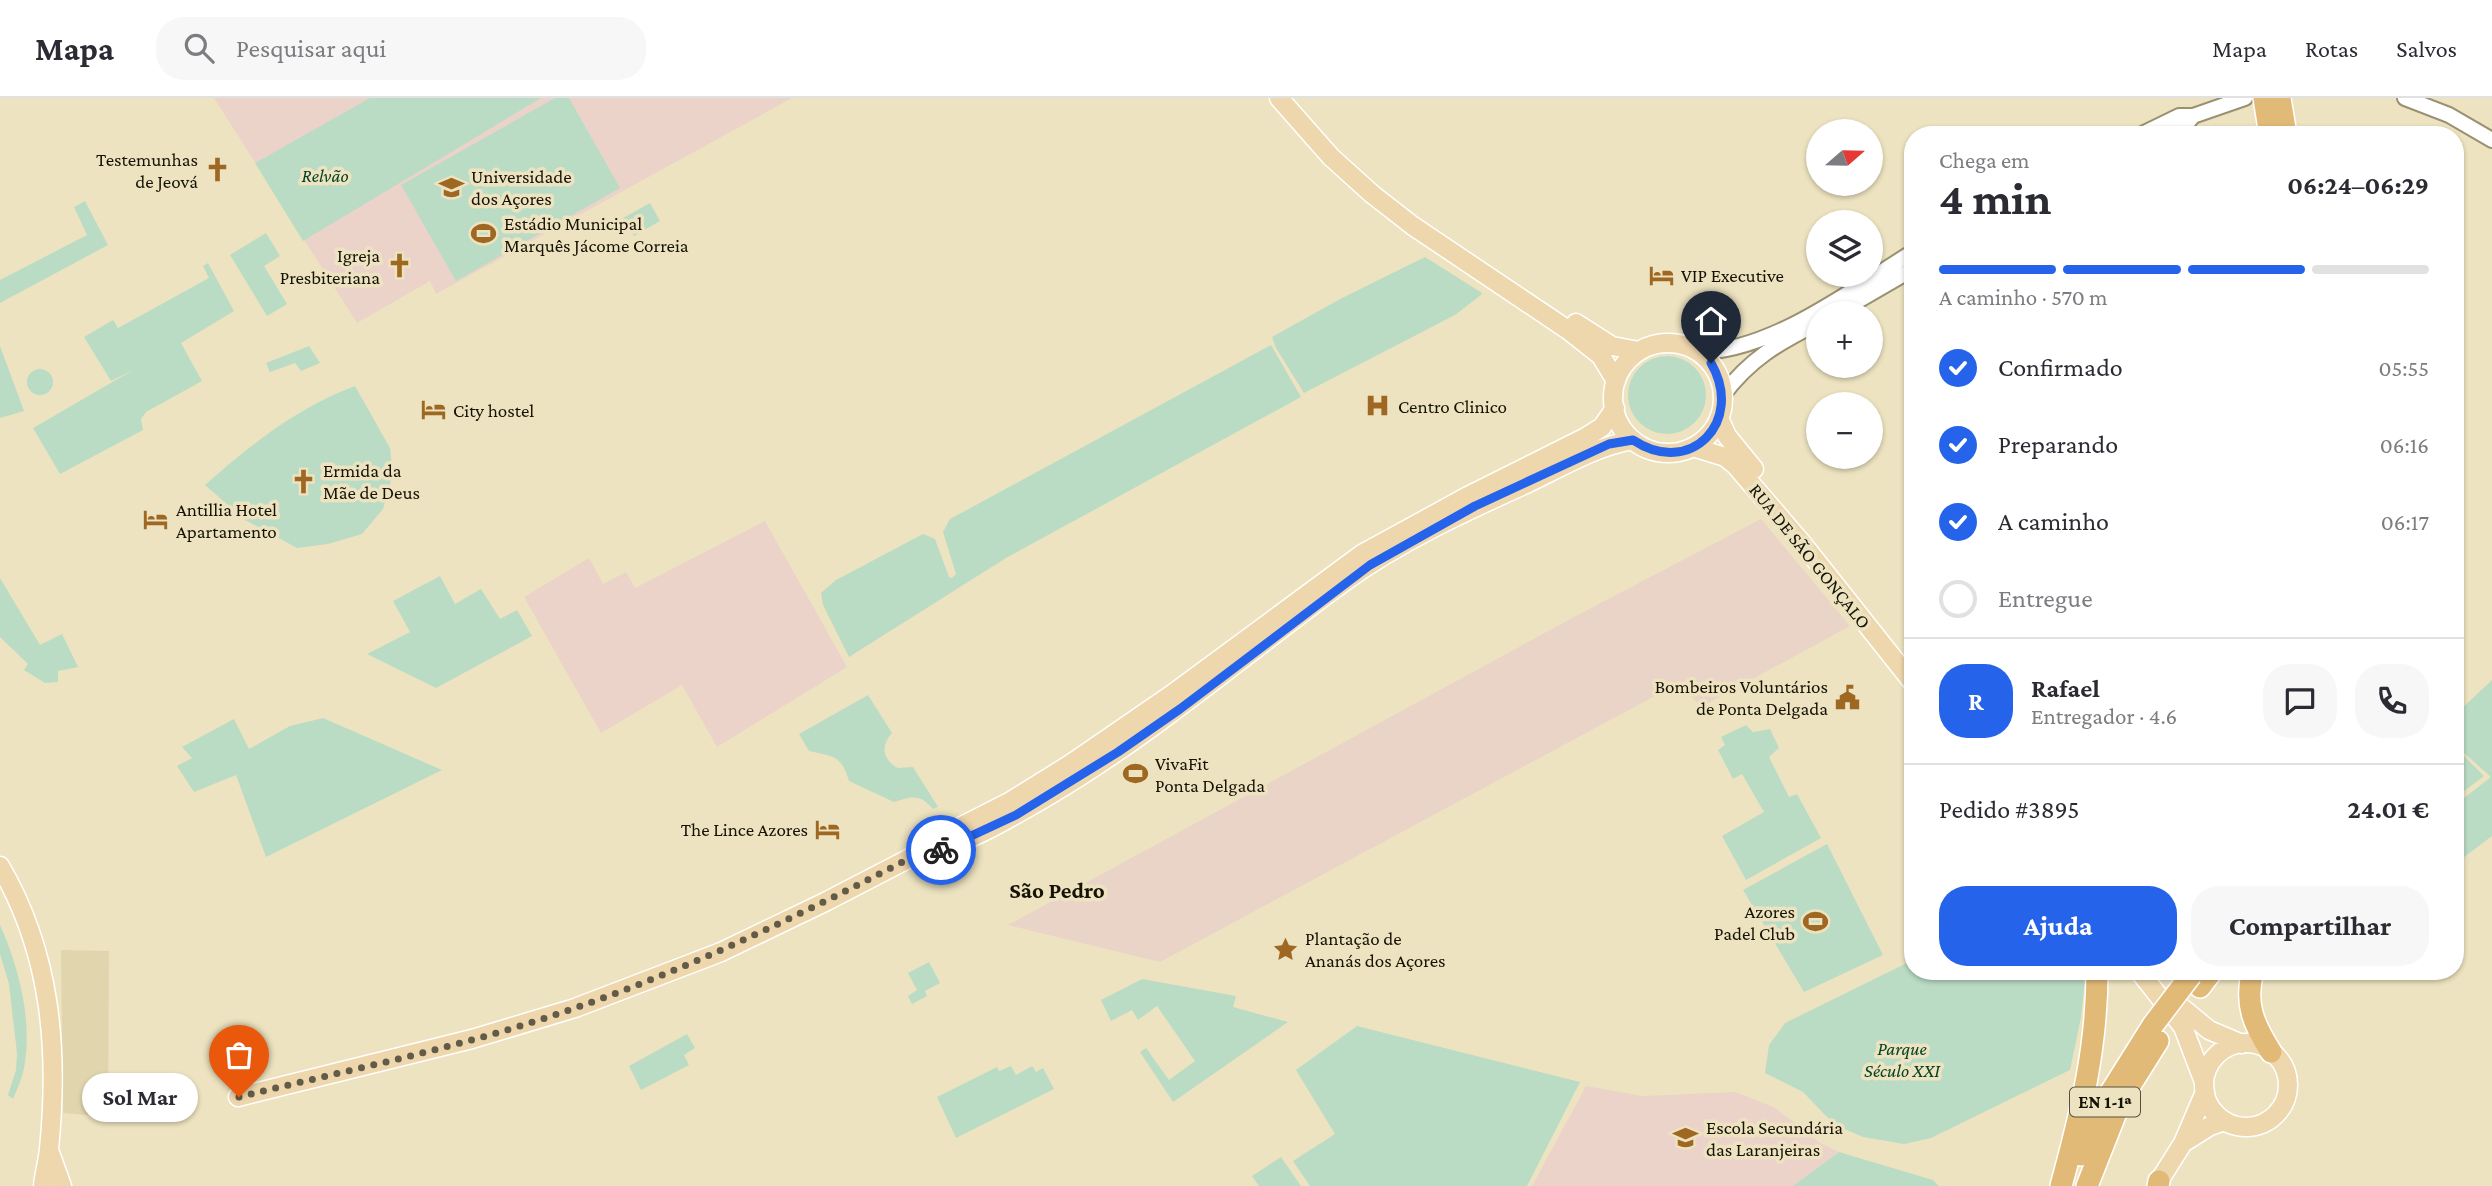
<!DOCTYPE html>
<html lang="pt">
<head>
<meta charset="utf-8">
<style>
  :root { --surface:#fff; --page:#f7f7f7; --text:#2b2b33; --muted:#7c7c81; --line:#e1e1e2; --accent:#2563eb }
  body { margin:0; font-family:"Crimson Pro",serif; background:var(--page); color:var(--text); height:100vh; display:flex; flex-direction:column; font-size:26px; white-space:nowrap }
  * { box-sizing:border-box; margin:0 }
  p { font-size:23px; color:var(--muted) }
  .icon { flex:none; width:38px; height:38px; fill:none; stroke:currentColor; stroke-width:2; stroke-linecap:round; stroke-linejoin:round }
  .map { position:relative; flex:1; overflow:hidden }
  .sheet { position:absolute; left:1904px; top:28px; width:560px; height:854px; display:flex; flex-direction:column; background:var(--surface); border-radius:28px; box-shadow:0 2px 5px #0004 }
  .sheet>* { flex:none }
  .needle { width:46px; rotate:70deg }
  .tools { position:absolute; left:1806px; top:21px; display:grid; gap:14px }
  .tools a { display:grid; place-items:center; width:77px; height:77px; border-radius:50%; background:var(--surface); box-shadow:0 2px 5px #0004; font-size:35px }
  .pin { position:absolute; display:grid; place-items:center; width:60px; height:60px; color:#fff; margin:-72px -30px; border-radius:50% 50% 50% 0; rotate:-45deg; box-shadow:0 0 7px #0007 }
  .pin .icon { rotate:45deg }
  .courier { position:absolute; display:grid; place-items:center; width:70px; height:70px; margin:-35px; border:5px solid #2563eb; border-radius:50%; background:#fff; color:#222; box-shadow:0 2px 9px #0007 }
  .bubble { position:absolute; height:49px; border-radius:24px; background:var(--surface); box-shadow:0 2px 5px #0004; font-size:23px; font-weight:700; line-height:49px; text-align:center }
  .head em { font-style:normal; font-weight:700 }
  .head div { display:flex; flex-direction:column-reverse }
  .head { display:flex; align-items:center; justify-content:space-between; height:119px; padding:0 35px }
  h1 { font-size:46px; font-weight:700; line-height:52px }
  .bar { display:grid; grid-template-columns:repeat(4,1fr); gap:10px 7px; align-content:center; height:84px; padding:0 35px }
  .bar i { height:9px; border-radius:5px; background:var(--line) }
  .bar .current { background:var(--accent) }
  .bar p { grid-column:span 4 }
  .line { display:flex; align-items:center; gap:18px; padding:0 35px; border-top:2px solid var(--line) }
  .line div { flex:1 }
  .round { display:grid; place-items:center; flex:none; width:74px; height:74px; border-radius:28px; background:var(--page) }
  ol { padding:0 35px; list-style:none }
  li { display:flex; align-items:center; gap:21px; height:77px }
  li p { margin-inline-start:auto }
  li .icon { padding:7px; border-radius:50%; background:var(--accent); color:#fff; stroke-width:4 }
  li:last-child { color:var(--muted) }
  li i { width:38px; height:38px; border:4px solid var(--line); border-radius:50% }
  .button { display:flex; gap:14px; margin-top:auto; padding:14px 35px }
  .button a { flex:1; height:80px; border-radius:28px; background:var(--accent); color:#fff; font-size:28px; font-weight:700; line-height:80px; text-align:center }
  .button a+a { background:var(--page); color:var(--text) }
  header { display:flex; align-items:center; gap:42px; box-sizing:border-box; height:98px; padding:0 35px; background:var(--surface); border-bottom:2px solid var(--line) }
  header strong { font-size:33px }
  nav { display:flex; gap:38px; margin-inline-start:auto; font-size:24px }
  .search { width:490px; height:63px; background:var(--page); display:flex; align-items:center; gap:18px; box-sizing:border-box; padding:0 24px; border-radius:28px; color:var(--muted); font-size:26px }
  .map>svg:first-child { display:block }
</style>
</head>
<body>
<header>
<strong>Mapa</strong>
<div class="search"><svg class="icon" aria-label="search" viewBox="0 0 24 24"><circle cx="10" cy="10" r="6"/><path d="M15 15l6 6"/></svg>Pesquisar aqui</div>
<nav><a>Mapa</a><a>Rotas</a><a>Salvos</a></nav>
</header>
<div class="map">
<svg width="2492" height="1088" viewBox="0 0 2492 1088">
  <rect width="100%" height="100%" fill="#ede3c0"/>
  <path fill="#e1d5ad" d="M61 852 109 853 108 1019 63 1015Z"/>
  <path fill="#ead4c7" d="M1761 421 1850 528 1701 609 1679 585 1160 864 1008 827 1576 518Z"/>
  <path fill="#ebd3ca" d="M214 0H792L436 196 430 183 357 225Z
    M765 423 847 569 717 649 682 587 601 635 524 499 589 460 603 486 626 474 635 490Z
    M1586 988 1642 998 1735 994 1774 1009 1820 1045 1839 1054 1793 1088H1532Z"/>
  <path fill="#badcc4" d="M370 0H541L303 143 255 65Z
    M555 0H569L620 90 456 183 401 87Z
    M85 103 108 147 0 205V182L87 137 74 109Z
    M650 105 660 123 634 138 623 120Z
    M266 135 280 158 264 168 287 206 267 218 230 157Z
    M1425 159 1482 195 1481 197 1455 217 1304 295 1276 250 1272 239 1342 200Z
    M208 165 234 213 181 245 202 283 146 314 141 321 143 332 60 376 33 330 135 271 111 283 84 239 113 222 118 230 209 180 203 168Z
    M1271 247 1301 299 1006 460 849 559 823 507 821 495 836 482 923 436 935 441 949 479 952 480 956 476 943 434 950 421Z
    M0 248 24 313 0 320Z
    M309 248 320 265 301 273 295 265 270 274 266 265Z
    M1628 297a39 39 0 1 1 78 0a39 39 0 1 1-78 0Z
    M27 284a13 13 0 1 1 26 0a13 13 0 1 1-26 0Z
    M355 288 390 350 393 376 383 411 362 436 328 446 297 450 245 422 205 387C253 345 295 311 355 288Z
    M440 478 455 506 481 491 500 521 517 512 532 538 436 590 367 556 410 534 393 503Z
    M0 480 40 547 62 536 78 569 58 573V584L45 585 24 572 28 566 0 539Z
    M2492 582V738L2455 766V707L2491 679 2455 647V617Z
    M868 597 892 635C880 648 883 662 898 670L913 669 938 709 933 711C920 696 913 698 894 704L849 683C842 658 833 658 809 653L799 636Z
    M323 620 442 672 266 759 236 677 194 694 177 668 192 660 182 649 234 621 249 651 290 628Z
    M1746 627 1753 634 1770 631 1779 650 1769 659 1789 699 1797 696 1821 740 1746 782 1722 738 1764 714 1742 676 1733 681 1718 652 1725 647 1721 639Z
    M2455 649 2484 678 2455 700Z
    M1827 746 1883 857 1804 894 1743 792Z
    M0 827C19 869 33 924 24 970 22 981 17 991 13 1001L8 997 16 972 17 955 9 886 0 856Z
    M1913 862V873H2086L2081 919 2070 972 1931 1040 1904 1046 1863 1039 1840 1029 1826 1018 1803 994 1765 975 1769 947 1785 925Z
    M929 864 940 885 925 893 927 898 912 906 908 898 917 892 908 875Z
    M1142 881 1236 898 1233 909 1288 924 1173 1004 1140 954 1146 950 1169 982 1195 963 1157 908 1138 922 1132 912 1111 923 1101 902Z
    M1357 928 1580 984 1527 1088H1310L1293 1063 1335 1036 1296 972Z
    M687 936 695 950 684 957 689 967 641 992 629 968Z
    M1011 968 1016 977 1032 968 1036 974 1043 970 1054 991 956 1040 937 999 997 969 999 973Z
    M1839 1054 1933 1082 1939 1088H1793Z
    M1281 1059 1301 1088H1259L1252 1078Z"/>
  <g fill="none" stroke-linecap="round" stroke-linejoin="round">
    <defs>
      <path id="minor" d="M2405 0 2449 17 2492 42
        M2140 37 2179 18H2193L2245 0
        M2169 37 2184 29 2193 18
        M1837 215 1913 171
        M1699 254C1772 253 1851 192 1913 154
        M1723 297C1750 261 1778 245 1818 225"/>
      <path id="major" d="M1279 0 1331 59 1372 96 1413 128 1568 232 1601 258 1616 283
        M1576 225 1612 248 1639 253
        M1613 300a55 55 0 1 1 110 0a55 55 0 1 1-110 0Z
        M1719 320 1727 338 1754 371
        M1693 349 1725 359 1735 367 1802 445 1913 585
        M928 756C970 744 1010 720 1048 698 1153 636 1245 556 1344 484 1399 444 1464 414 1526 386 1562 369 1594 349 1633 342
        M0 768C51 855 59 951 49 1051 48 1063 44 1076 43 1088
        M2139 873 2183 929 2204 984
        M2175 904 2209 932 2242 946
        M2204 987a42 42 0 1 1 84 0a42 42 0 1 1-84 0Z
        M238 999 472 941 575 910 721 854 825 804 908 761 948 735 1011 703 1072 665 1171 597 1362 456 1468 398 1586 339 1602 329 1615 310
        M2183 1045 2210 1028 2224 1023
        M49 1052 62 1088
        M2159 1083 2183 1045 2205 994"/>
      <path id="highway" d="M2264 0 2270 37
        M2280 0 2286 37
        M2253 873C2244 906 2254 927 2271 954
        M2200 889 2212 873
        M2081 1057 2109 997 2153 927
        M2061 1088C2081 1015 2097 950 2097 873
        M2087 1088 2121 1002 2158 943
        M2158 1088 2159 1083"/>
    </defs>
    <use href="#minor" stroke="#9a9171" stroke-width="18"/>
    <use href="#major" stroke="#fff" stroke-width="21"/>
    <use href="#highway" stroke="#fff" stroke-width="24"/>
    <use href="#minor" stroke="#fff" stroke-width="14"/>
    <use href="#major" stroke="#eed6ad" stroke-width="18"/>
    <use href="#highway" stroke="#e2ba77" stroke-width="21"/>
    <defs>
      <path id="highway-bridge" d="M2153 927 2191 877"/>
    </defs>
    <use href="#highway-bridge" stroke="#fff" stroke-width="24" stroke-linecap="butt"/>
    <use href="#highway-bridge" stroke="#e2ba77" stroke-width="21"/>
  </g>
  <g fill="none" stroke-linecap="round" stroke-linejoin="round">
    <path stroke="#615b47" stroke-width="7" stroke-dasharray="0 12.6" d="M239 999C352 971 468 948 578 909 692 869 801 817 908 761L941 752"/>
    <path stroke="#2563eb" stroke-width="9" d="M941 752 1016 717 1118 654 1180 611 1370 467 1475 408 1609 346 1633 342C1690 380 1745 324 1711 265"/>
  </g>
  <defs>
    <symbol id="church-bare" viewBox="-9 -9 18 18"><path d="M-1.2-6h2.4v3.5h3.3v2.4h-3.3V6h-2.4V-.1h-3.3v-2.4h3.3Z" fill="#9e6722" stroke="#ede3c0" stroke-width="2.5" paint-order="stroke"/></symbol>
    <symbol id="university-bare" viewBox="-9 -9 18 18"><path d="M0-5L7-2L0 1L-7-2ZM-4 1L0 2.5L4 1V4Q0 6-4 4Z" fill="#9e6722" stroke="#ede3c0" stroke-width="2.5" paint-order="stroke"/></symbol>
    <symbol id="stadium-bare" viewBox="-9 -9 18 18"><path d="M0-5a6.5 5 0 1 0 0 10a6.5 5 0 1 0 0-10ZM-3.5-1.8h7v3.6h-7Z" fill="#9e6722" stroke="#ede3c0" stroke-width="2.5" paint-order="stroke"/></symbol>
    <symbol id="hotel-bare" viewBox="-9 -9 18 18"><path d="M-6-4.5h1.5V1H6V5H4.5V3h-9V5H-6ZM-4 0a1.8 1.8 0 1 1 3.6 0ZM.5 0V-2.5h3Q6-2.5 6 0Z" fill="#9e6722" stroke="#ede3c0" stroke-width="2.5" paint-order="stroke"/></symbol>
    <symbol id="hospital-bare" viewBox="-9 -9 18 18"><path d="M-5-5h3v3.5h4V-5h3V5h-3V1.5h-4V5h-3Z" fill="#9e6722" stroke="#ede3c0" stroke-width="2.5" paint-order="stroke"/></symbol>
    <symbol id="civic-bare" viewBox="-9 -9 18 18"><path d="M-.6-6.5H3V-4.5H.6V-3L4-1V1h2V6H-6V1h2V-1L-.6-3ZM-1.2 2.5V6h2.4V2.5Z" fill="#9e6722" stroke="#ede3c0" stroke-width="2.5" paint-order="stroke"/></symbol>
    <symbol id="sight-bare" viewBox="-9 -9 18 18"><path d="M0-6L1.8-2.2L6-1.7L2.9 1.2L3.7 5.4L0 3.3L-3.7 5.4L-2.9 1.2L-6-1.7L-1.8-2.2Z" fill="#9e6722" stroke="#ede3c0" stroke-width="2.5" paint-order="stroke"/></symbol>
    <symbol id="school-bare" viewBox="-9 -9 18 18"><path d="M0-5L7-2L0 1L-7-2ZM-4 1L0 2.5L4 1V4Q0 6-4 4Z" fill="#9e6722" stroke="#ede3c0" stroke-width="2.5" paint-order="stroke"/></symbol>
  </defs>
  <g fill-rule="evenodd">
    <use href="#church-bare" x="200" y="54" width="35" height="35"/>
    <use href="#university-bare" x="434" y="72" width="35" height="35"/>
    <use href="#stadium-bare" x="466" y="118" width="35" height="35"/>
    <use href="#church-bare" x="382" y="150" width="35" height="35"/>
    <use href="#hotel-bare" x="1644" y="160" width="35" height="35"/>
    <use href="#hospital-bare" x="1360" y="290" width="35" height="35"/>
    <use href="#hotel-bare" x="416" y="294" width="35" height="35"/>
    <use href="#church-bare" x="286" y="366" width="35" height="35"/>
    <use href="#hotel-bare" x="138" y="404" width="35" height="35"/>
    <use href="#civic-bare" x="1830" y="582" width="35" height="35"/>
    <use href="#stadium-bare" x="1118" y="658" width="35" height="35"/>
    <use href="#hotel-bare" x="810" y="714" width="35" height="35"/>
    <use href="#stadium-bare" x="1798" y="806" width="35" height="35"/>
    <use href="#sight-bare" x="1268" y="834" width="35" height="35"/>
    <use href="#school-bare" x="1668" y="1022" width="35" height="35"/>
  </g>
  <g text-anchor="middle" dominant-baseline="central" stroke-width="7" stroke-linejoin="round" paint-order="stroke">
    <rect fill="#ede3c0" stroke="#56513e" stroke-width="2" x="2070" y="989.5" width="70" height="29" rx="5"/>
    <g font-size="18" font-weight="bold" fill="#161206">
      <text x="2105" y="1004">EN 1-1ª</text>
    </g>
    <g font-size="19" fill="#161206" stroke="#ede3c0" text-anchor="start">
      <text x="198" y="61" text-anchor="end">Testemunhas<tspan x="198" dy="22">de Jeová</tspan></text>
      <text x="471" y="78">Universidade<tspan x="471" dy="22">dos Açores</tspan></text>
      <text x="504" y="125">Estádio Municipal<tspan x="504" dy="22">Marquês Jácome Correia</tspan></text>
      <text x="380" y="157" text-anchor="end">Igreja<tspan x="380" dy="22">Presbiteriana</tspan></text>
      <text x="1681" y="177">VIP Executive</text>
      <text x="1398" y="308">Centro Clinico</text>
      <text x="453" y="312">City hostel</text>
      <text x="323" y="372">Ermida da<tspan x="323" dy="22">Mãe de Deus</tspan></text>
      <text x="176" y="411">Antillia Hotel<tspan x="176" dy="22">Apartamento</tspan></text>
      <text x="1828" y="588" text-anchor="end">Bombeiros Voluntários<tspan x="1828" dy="22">de Ponta Delgada</tspan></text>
      <text x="1155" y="665">VivaFit<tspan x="1155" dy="22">Ponta Delgada</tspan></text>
      <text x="808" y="731" text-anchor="end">The Lince Azores</text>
      <text x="1795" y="813" text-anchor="end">Azores<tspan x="1795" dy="22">Padel Club</tspan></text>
      <text x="1305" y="840">Plantação de<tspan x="1305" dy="22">Ananás dos Açores</tspan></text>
      <text x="1706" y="1029">Escola Secundária<tspan x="1706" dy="22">das Laranjeiras</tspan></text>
    </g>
    <g font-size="19" font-style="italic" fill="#024323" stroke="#ede3c0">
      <text x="325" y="77">Relvão</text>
      <text x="1902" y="950">Parque<tspan x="1902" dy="22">Século XXI</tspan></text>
    </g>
    <g font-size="19" fill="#161206" stroke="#ede3c0">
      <text transform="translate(1810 458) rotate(51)">RUA DE SÃO GONÇALO</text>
    </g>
    <g font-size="23" font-weight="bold" fill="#161206" stroke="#ede3c0">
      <text x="1057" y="792">São Pedro</text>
    </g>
  </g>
</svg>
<div class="tools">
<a><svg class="needle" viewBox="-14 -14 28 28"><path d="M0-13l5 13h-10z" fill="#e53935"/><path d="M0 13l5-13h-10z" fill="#7c7c81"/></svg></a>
<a><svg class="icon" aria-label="layers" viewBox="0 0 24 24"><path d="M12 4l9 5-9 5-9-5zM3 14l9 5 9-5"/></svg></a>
<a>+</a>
<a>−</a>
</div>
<div class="pin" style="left:239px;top:999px;background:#ea580c"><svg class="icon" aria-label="bag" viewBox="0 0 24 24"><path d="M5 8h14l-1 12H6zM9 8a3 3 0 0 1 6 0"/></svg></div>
<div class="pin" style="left:1711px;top:265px;background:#1f2937"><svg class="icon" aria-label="home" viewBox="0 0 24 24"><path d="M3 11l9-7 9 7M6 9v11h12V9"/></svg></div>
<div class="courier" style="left:941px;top:752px"><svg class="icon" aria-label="bike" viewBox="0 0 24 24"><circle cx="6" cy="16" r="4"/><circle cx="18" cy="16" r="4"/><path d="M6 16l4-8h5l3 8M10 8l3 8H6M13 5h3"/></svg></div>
<div class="bubble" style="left:82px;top:975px;width:116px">Sol Mar</div>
<section class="sheet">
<div class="head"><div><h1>4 min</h1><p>Chega em</p></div><em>06:24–06:29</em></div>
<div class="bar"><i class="current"></i><i class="current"></i><i class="current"></i><i></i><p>A caminho · 570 m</p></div>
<ol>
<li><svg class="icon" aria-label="check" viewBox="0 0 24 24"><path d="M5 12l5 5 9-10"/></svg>Confirmado<p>05:55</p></li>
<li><svg class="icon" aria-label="check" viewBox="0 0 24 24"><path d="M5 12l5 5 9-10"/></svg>Preparando<p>06:16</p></li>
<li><svg class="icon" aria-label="check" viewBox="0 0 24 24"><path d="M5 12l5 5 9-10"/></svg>A caminho<p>06:17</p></li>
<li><i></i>Entregue</li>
</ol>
<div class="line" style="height:126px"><b class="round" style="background:var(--accent);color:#fff">R</b><div><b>Rafael</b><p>Entregador · 4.6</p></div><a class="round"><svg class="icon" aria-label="chat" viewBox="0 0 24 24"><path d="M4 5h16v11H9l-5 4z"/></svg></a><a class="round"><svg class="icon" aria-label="phone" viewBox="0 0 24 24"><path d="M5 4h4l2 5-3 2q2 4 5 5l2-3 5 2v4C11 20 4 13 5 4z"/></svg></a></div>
<div class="line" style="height:91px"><div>Pedido #3895</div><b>24.01 €</b></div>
<div class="button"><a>Ajuda</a><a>Compartilhar</a></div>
</section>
</div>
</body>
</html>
